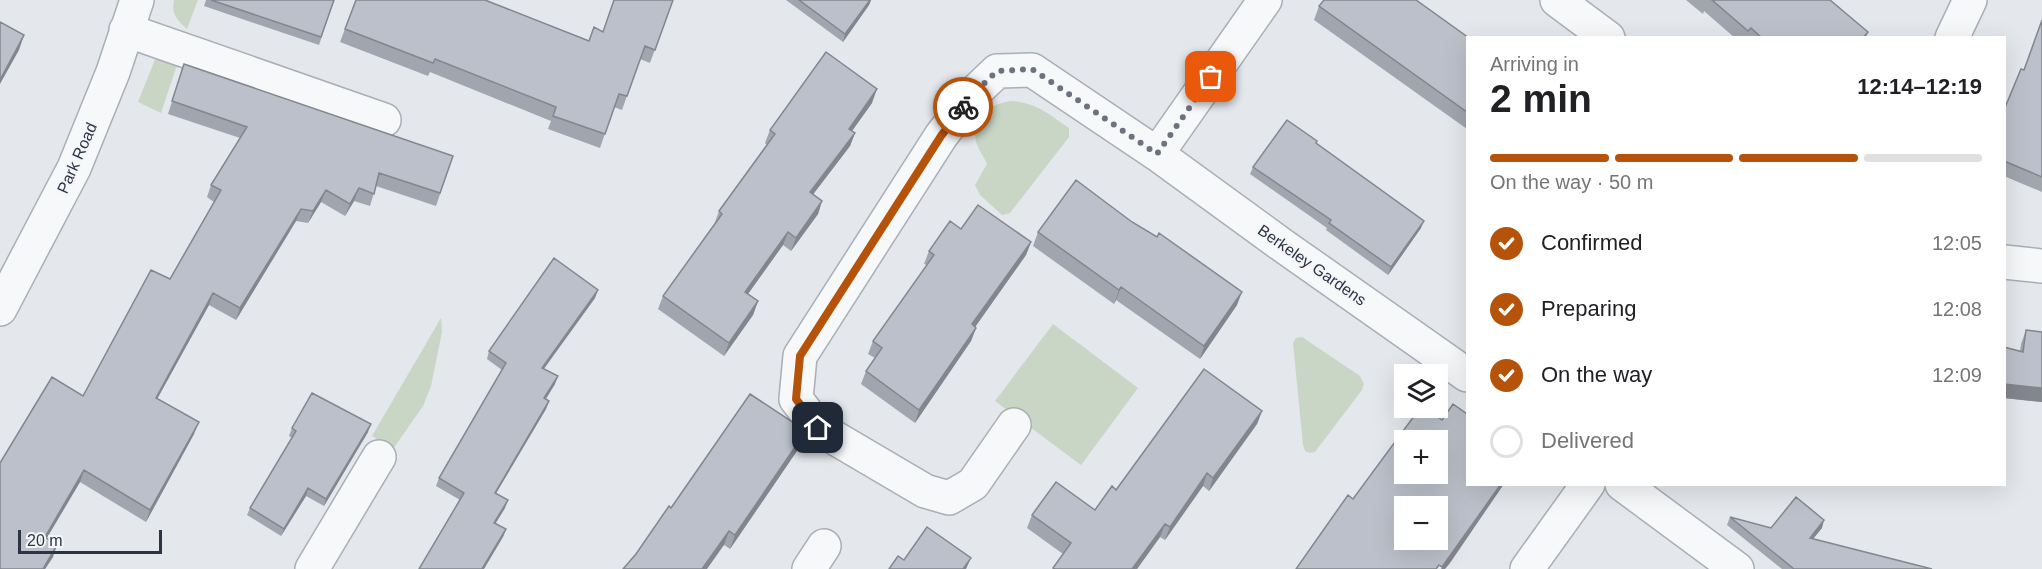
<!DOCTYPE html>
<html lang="en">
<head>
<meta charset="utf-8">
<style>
  :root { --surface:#fff; --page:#f6f6f6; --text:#202124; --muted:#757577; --line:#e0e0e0; --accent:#b45309 }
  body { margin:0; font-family:Helvetica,sans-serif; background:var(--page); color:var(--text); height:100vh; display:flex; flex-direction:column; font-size:22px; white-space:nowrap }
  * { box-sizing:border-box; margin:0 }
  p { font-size:20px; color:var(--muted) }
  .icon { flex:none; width:33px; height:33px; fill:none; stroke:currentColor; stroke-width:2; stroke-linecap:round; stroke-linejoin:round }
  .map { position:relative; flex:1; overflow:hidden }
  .drawer { position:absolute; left:1466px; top:36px; width:540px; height:450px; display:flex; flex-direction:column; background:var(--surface); border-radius:0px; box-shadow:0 6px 24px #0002 }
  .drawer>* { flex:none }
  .controls { position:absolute; left:1394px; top:364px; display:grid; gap:12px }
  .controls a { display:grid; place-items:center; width:54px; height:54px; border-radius:0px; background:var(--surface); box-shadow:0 6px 24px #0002; font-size:30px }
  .scale { position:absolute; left:18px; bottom:15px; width:144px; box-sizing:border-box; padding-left:6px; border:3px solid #2b3445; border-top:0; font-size:16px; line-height:21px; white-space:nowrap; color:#2b3445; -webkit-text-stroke:4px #f4f6f9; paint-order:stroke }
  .pin { position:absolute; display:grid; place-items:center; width:51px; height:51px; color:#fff; margin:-26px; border-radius:12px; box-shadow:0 3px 9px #0006 }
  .courier { position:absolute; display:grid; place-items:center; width:60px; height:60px; margin:-30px; border:4px solid #b45309; border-radius:50%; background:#fff; color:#222; box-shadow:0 2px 8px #0007 }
  .head em { font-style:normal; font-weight:600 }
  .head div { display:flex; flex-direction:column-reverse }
  .head { display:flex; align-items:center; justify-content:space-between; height:102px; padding:0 24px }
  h1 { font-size:39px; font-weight:600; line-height:45px }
  .bar { display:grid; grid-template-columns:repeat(4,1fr); gap:9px 6px; align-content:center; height:72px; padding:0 24px }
  .bar i { height:8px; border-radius:4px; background:var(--line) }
  .bar .selected { background:var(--accent) }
  .bar p { grid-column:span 4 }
  ol { padding:0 24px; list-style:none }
  li { display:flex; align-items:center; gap:18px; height:66px }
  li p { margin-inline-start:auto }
  li .icon { padding:6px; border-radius:50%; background:var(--accent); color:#fff; stroke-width:4 }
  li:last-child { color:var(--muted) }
  li i { width:33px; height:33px; border:3px solid var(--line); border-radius:50% }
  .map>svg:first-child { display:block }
</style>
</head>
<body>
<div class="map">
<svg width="2042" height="569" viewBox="0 0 2042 569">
  <rect width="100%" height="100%" fill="#e4e7ec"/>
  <path fill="#c9d6c5" d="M174 0H198L187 29C177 20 171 14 174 0Z
    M181 53 161 113 138 102 156 57Z
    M1012 101C1037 103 1049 114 1069 128V137L1010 213 1002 215 980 195 975 185 987 164C984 157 978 149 976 142 970 116 990 104 1012 101Z
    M441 318 442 332 431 386 423 406 393 449 372 436Z
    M1053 324 1138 388 1081 465 995 401Z
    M1302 337 1360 376 1364 384 1362 390 1315 452 1310 453 1305 451 1303 445 1293 343 1296 338Z"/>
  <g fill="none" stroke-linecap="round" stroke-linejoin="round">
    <defs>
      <path id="minor" d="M1557 0 1608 38
        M126 30 384 120
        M1952 38 1970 0
        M1157 154 1265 0
        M2004 262 2042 266
        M0 309 74 168 113 72 137 0
        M1014 425 973 484 949 498 925 491 818 428 796 399 800 356 941 136 973 94 997 71 1032 70 1157 154 1282 245 1467 375
        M1622 484 1737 569
        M312 569 379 457
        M809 569 824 546
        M1527 569 1588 484"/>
    </defs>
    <use href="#minor" stroke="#a9aeb7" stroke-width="36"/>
    <use href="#minor" stroke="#f7f8fa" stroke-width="33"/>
  </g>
  <path fill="#a1a5ae" d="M206 0H334L319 45 204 6Z
    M356 0 589 41 673 0 650 63 640 59 622 110 614 107 600 148 548 129 551 121 430 72 428 76 340 42Z
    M786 0H871L869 5 843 42Z
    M1686 0H1830L1868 32 1866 38H1735L1704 11 1703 14Z
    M1319 6 1467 38V129L1314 20Z
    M2042 20V192L2004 176V110L2024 70Z
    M184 64 453 156 436 206 376 186 370 206 354 201 345 216 321 202 308 223 296 221 236 320 209 305 157 399 194 434 146 522 80 482 47 538 53 557 45 569H0L83 396 170 279 214 202 207 197 211 185 240 138 168 114Z
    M872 103 852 131 855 133 850 146 813 194 822 201 818 214 791 251 783 245 748 294 758 301 753 315 724 356 658 309 663 296 714 225 719 211 767 145 765 143 770 130Z
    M1316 143 1421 228 1388 275 1326 230 1327 228 1250 174 1253 167Z
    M961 229 1031 242 1026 255 975 327 976 328 971 341 915 423 861 384 866 371 875 358 868 354 873 341 927 265 924 264 929 251Z
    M1038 232 1237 305 1200 359 1116 300 1114 304 1033 246Z
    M595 298 544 369 555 384 546 399 549 401 546 409 496 493 505 508 496 523 506 529 503 537 460 500 436 486 439 478 502 370 487 359 489 351Z
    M2026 330 2042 332V402L2004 398V347L2020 351 2021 344Z
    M1262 411 1257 424 1209 491 1203 486 1165 540 1160 537 1137 569H1053L1063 554 1027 528 1032 515 1095 510 1116 490Z
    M292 428 368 432 324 506 306 496 281 536 247 515 250 508 292 438 289 436Z
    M806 431 801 445 730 549 724 545 636 554 671 508Z
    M1730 517 1771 528H1822L1813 539 1932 569H1782L1727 525Z"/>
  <path fill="#83868d" d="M870 0H871L869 5 843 42 845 34Z
    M24 35 19 50 0 84V80Z
    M877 89 872 103 844 142 849 129Z
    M855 133 850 146 805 205 810 192Z
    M359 188 354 201 345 216 350 204Z
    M326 190 321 202 308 223 313 211Z
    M822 201 818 214 791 251 796 238Z
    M301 209 296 221 236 320 240 308Z
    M1424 221 1421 228 1388 275 1391 267Z
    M788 232 783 245 740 305 745 292Z
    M1031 242 1026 255 968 337 972 324Z
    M1121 287 1116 300 1114 304 1119 290Z
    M598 290 595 298 539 375 542 368Z
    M1242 292 1237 305 1200 359 1204 346Z
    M213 293 209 305 151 410 156 398Z
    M758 301 753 315 724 356 729 343Z
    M976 328 971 341 915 423 919 410Z
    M558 376 555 384 541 406 544 398Z
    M2004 384 2042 388V402L2004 398Z
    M549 401 546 409 492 500 495 493Z
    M1262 411 1257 424 1209 491 1213 478Z
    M199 422 194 434 146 522 150 510Z
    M371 424 368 432 324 506 326 499Z
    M806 431 801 445 730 549 735 535Z
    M84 470 80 482 40 549 45 537Z
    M1207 473 1203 486 1165 540 1170 527Z
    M1501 484H1504L1450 563 1445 569H1441Z
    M308 488 306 496 281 536 284 529Z
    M508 500 505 508 491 530 494 523Z
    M1824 520 1822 528 1807 546 1810 538Z
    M1165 524 1160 537 1137 569H1132Z
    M506 529 503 537 484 569H482Z
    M729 531 724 545 707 569H702Z
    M57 545 53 557 45 569H43Z
    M971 558 966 569H963Z"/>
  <path fill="#bbc0ca" stroke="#83868d" stroke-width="1.5" fill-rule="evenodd" d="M211 0H334L321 37Z
    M356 0H485L589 41 594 27 603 32 614 0H673L655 50 645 46 627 96 619 94 605 134 553 116 556 107 435 59 433 63 345 29Z
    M799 0H870L845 34Z
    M1324 0H1416L1469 38H1467V112L1319 6Z
    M1712 0H1830L1868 32 1863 38H1762L1751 28 1748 31Z
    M2042 20V177L2004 161V162V110L2021 69 2024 70Z
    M0 22 24 35 0 80Z
    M826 52 877 89 849 129 855 133 810 192 822 201 796 238 788 232 745 292 758 301 729 343 663 296 722 214 719 211 775 134 770 130Z
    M184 64 453 156 440 193 379 173 374 194 359 188 350 204 326 190 313 211 301 209 240 308 213 293 156 398 199 422 150 510 84 470 45 537 57 545 43 569H0V463L52 377 83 396 151 270 170 279 221 190 211 185 247 127 172 101Z
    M1287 120 1317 141 1316 143 1424 221 1391 267 1329 223 1331 220 1253 167Z
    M1076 180 1132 222 1157 237 1159 233 1242 292 1204 346 1121 287 1119 290 1038 232Z
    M978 205 1031 242 972 324 976 328 919 410 866 371 882 348 873 341 934 255 929 251 950 221 961 229Z
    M554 258 598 290 542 368 558 376 544 398 549 401 495 493 508 500 494 523 506 529 482 569H419L464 493 439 478 506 363 489 351Z
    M2026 330 2042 332V388L2004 384V347L2023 352Z
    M1204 369 1262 411 1213 478 1207 473 1170 527 1165 524 1132 569H1055L1053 568 1071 543 1032 515 1056 482 1095 510 1112 486 1116 490Z
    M312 393 371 424 326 499 308 488 284 529 250 508 296 431 292 428Z
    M750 394 806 431 735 535 729 531 702 569H623L636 554 669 506 671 508Z
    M1453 404 1467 414V484H1501L1442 567 1439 565 1436 569H1296L1348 495 1353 499 1420 408H1425L1442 420ZM1404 441H1437V474H1404ZM1404 507H1437V540H1404Z
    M1796 497 1824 520 1810 538 1932 569H1794L1730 517 1771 528Z
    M927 527 971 558 963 569H889L898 556 904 560Z"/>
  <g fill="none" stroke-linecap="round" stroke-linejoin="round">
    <path stroke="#6c737f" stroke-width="6" stroke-dasharray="0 10.8" d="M963 107 973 94 997 71 1032 69 1157 154 1211 77"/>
    <path stroke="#b45309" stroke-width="8" d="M818 428 796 399 800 356 941 136 963 107"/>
  </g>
  <g text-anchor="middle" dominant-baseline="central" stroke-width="4.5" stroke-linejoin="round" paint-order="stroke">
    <g font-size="16" fill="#2b3445" stroke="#f4f6f9">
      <text transform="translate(77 158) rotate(-66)">Park Road</text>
      <text transform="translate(1312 265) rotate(35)">Berkeley Gardens</text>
    </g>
  </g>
</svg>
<div class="controls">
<a><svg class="icon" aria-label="layers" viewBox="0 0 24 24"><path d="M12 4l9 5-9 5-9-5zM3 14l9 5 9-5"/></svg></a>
<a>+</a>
<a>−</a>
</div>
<div class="scale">20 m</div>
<div class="pin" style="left:1211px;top:77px;background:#ea580c"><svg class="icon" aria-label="bag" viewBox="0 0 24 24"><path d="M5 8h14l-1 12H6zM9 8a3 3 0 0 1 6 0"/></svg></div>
<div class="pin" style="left:818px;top:428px;background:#1f2937"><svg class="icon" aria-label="home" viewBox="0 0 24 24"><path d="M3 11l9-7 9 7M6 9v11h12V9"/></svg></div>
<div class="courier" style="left:963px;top:107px"><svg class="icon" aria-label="bike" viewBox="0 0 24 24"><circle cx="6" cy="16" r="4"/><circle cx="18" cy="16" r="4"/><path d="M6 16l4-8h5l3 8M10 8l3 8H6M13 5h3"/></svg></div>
<section class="drawer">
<div class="head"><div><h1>2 min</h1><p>Arriving in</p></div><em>12:14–12:19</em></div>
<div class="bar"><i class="selected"></i><i class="selected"></i><i class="selected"></i><i></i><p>On the way · 50 m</p></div>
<ol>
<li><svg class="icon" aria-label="check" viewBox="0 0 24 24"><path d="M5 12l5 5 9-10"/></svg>Confirmed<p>12:05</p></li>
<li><svg class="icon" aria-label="check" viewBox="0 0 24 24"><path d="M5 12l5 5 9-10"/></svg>Preparing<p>12:08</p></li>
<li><svg class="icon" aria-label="check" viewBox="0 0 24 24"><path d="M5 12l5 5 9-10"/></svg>On the way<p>12:09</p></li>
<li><i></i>Delivered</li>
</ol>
</section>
</div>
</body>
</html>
